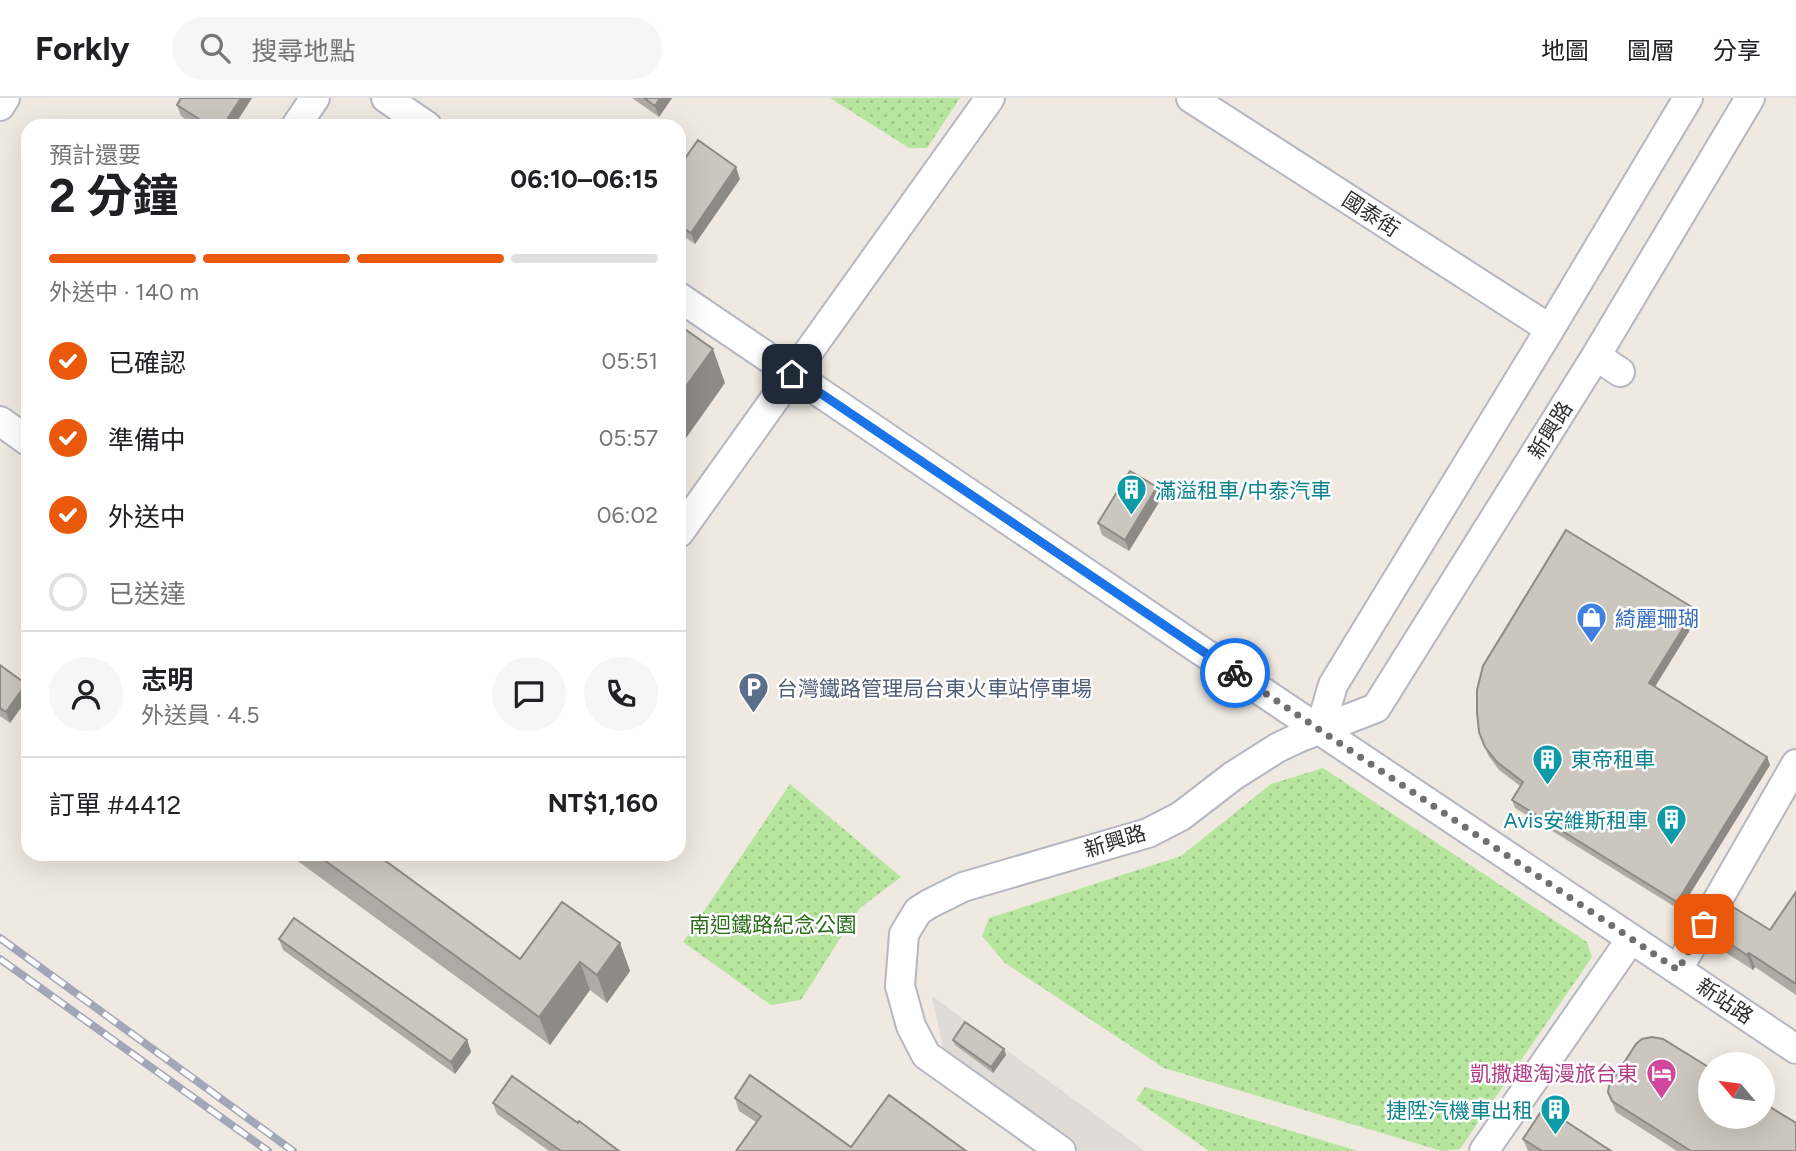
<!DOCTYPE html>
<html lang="zh-TW">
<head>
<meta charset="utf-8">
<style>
  :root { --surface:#fff; --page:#f6f6f6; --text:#202124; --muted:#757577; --line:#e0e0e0; --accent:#ea580c }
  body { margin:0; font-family:Figtree,"Noto Sans TC",sans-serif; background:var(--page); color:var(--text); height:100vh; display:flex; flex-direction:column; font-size:26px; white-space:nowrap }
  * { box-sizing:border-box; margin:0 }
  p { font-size:23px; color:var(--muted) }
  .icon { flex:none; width:38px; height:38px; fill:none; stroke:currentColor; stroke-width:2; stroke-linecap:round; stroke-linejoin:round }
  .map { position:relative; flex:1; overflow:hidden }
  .side { position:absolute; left:21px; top:21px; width:665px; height:742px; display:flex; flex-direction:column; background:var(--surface); border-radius:21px; box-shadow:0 7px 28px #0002 }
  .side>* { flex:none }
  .needle { width:46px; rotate:299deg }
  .buttons { position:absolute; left:1698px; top:954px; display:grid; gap:14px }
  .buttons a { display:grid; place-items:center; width:77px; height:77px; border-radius:50%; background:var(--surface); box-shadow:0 7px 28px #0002; font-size:35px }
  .pin { position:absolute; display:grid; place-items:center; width:60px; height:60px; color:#fff; margin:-30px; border-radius:14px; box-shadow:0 4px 10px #0006 }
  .courier { position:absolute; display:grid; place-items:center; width:70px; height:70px; margin:-35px; border:5px solid #1a73e8; border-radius:50%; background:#fff; color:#222; box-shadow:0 2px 9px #0007 }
  .head em { font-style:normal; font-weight:700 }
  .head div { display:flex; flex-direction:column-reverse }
  .head { display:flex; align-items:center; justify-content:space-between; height:119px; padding:0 28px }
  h1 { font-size:46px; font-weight:700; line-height:52px }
  .bar { display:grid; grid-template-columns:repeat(4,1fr); gap:10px 7px; align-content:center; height:84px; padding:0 28px }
  .bar i { height:9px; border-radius:5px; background:var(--line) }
  .bar .current { background:var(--accent) }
  .bar p { grid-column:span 4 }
  .line { display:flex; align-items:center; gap:18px; padding:0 28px; border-top:2px solid var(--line) }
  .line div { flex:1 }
  .round { display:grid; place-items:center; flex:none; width:74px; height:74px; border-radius:37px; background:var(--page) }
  ol { padding:0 28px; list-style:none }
  li { display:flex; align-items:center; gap:21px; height:77px }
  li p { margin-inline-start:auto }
  li .icon { padding:7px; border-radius:50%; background:var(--accent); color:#fff; stroke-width:4 }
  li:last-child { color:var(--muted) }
  li i { width:38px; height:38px; border:4px solid var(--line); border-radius:50% }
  header { display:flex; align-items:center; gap:42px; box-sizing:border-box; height:98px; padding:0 35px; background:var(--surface); border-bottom:2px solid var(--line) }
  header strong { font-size:33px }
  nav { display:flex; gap:38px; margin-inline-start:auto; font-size:24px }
  .search { width:490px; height:63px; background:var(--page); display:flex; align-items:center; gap:18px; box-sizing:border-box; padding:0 24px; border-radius:38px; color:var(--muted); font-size:26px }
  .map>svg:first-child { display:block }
</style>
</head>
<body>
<header>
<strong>Forkly</strong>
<div class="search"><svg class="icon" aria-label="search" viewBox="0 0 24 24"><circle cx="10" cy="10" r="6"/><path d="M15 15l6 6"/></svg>搜尋地點</div>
<nav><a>地圖</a><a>圖層</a><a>分享</a></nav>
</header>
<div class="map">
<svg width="1796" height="1053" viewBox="0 0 1796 1053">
  <defs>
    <pattern id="grass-dots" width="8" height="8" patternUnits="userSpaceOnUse" patternTransform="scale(1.75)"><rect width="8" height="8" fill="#b6e59e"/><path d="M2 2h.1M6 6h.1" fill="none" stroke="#9dc588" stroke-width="1.8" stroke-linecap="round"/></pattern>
  </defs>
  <rect width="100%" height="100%" fill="#efe9e1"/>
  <path fill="url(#grass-dots)" d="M830 0H960L927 50H909Z
    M1323 670 1587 844 1592 859 1460 1051 1442 1053 1164 970 1005 865 982 838 989 820 1181 758 1271 686Z
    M790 686 901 779 859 811 801 902 771 907 683 844Z
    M1145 989 1358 1053H1209L1136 1002Z"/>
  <path fill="#dfdcd8" d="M932 898 1145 1053H1075L945 959Z"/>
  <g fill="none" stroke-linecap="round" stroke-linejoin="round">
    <defs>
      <path id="minor" d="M386 0 427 28
        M1191 0 1550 231
        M0 8 5 0
        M296 28 315 0
        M679 199 1194 548 1796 951
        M1596 258 1620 274
        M0 323 28 343
        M679 435 990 0
        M1320 631 1333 587 1550 231 1688 0
        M1678 871 1796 666
        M1061 1053 926 957 911 928 900 888 904 836 918 813 929 806 963 789 1148 735 1181 718 1233 678 1277 650 1298 640 1376 610 1596 258 1750 0
        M1484 1053 1631 841"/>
    </defs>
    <use href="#minor" stroke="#b4b7c1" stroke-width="32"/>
    <use href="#minor" stroke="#fff" stroke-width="28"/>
    <defs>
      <path id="rail" d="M0 840 293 1053
        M0 861 268 1053"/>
    </defs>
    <use href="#rail" stroke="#a3a6b8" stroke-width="8"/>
    <use href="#rail" stroke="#fff" stroke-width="5" stroke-dasharray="16" stroke-linecap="butt"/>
  </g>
  <path fill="#afaba4" d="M181 0H252L234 28H196L181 18 177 7Z
    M632 0H672L659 19Z
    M679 69 740 81 695 146 679 135Z
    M1161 401 1129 453 1102 437 1098 425Z
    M1698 519 1655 589 1767 659 1770 667 1680 812 1515 710 1512 702 1520 688 1499 672 1488 657 1479 634Z
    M0 567 28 591V600L10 625 0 618Z
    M288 756H376L520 861 620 845 630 873 607 905 590 892 550 947Z
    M1796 794V897L1755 869 1753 872 1720 851 1715 836 1770 832Z
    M279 841 467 942 471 954 455 976 283 852Z
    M953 942 1006 957 993 975 955 947Z
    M1608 994 1796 1053H1677L1616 1014Z
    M735 1000 851 1049 736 1053 756 1024 739 1013Z
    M493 1005 578 1025 619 1053H549L497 1016Z
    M1523 1041 1611 1053H1528Z"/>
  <path fill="#8e8b86" d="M241 0H252L234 28H223Z
    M660 0H672L659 19 655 8Z
    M736 69 740 81 695 146 691 135Z
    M713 251 725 285 679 350V298Z
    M1157 389 1161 401 1129 453 1125 442Z
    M1695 511 1698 519 1652 593 1649 585Z
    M26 586 28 591V600L10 625 6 614Z
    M1767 659 1770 667 1680 812 1677 804Z
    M620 845 630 873 607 905 597 877Z
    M1749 855 1755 869 1753 872 1747 857Z
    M580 864 590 892 550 947 539 919Z
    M467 942 471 954 455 976 451 964Z
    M1004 951 1006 957 993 975 991 969Z"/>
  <path fill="#cbc7bf" stroke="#8e8b86" stroke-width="2" d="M181 0H241L223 28H210L177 7Z
    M644 0H660L655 8Z
    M698 42 736 69 691 135 679 127V69Z
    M679 227 713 251 679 298Z
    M1130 373 1157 389 1125 442 1098 425Z
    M1566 432 1695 511 1649 585 1767 659 1677 804 1512 702 1523 684 1497 664 1485 649 1479 634 1477 614V592L1483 568Z
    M0 567 26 586 6 614 0 610Z
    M316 756H376L520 861 562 804 620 845 597 877 580 864 539 919Z
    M1796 794V886L1749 855 1747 857 1715 836 1716 817 1725 804 1770 832Z
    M294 820 467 942 451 964 279 841Z
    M965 924 1004 951 991 969 953 942Z
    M1652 939 1663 941 1710 970V1018H1762V1004L1796 1025V1053H1691L1612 1003 1608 994 1609 988 1636 946 1642 941Z
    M750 977 851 1049 889 997 966 1053H736L761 1018 735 1000Z
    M512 978 578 1025 579 1023 619 1053H561L493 1005Z
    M1544 1009 1611 1053H1542L1523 1041Z"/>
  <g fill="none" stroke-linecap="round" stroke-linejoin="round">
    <path stroke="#726f6d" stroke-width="7" stroke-dasharray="0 12.6" d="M1235 575 1678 872 1704 826"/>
    <path stroke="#1a73e8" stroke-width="9" d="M792 276 1235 575"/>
  </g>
  <defs>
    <symbol id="building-pin" viewBox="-11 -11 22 30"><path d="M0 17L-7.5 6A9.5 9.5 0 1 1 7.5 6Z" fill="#0f9aa8" stroke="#fff"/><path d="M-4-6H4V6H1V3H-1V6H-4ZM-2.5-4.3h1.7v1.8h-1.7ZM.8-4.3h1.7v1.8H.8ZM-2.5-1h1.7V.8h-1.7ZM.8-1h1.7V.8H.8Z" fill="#fff"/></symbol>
    <symbol id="shop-pin" viewBox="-11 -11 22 30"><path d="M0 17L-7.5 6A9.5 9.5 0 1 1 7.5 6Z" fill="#3f7fe0" stroke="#fff"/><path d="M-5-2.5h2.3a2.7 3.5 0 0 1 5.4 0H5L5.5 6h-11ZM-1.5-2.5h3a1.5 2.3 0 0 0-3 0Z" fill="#fff"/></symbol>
    <symbol id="parking-pin" viewBox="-11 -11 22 30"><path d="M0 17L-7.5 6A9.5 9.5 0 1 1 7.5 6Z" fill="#5c6f8a" stroke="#fff"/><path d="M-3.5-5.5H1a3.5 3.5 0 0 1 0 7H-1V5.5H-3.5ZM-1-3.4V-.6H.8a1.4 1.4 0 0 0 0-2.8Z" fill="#fff"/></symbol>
    <symbol id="hotel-pin" viewBox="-11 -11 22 30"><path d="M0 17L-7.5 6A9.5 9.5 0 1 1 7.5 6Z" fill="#d1479c" stroke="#fff"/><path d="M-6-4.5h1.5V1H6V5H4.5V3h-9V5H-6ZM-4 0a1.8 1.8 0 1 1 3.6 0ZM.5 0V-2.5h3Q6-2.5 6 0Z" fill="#fff"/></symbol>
  </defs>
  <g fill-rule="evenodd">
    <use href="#building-pin" x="1114" y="374" width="35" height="47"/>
    <use href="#shop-pin" x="1574" y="502" width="35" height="47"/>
    <use href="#parking-pin" x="736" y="572" width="35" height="47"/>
    <use href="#building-pin" x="1530" y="644" width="35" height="47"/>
    <use href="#building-pin" x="1654" y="704" width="35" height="47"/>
    <use href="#hotel-pin" x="1644" y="958" width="35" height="47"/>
    <use href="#building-pin" x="1538" y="994" width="35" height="47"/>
  </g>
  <g text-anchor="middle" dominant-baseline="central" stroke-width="5" stroke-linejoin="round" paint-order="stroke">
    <g font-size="21" fill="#2e2e2e" stroke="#fff">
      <text transform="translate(1371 116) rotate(33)">國泰街</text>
      <text transform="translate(1550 332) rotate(-58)">新興路</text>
      <text transform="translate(1115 743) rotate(-17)">新興路</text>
      <text transform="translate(1725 903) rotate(34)">新站路</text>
    </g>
    <g font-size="21" fill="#0d838f" stroke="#fff" text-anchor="start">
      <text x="1155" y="392">滿溢租車/中泰汽車</text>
      <text x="1571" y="661">東帝租車</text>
      <text x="1648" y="722" text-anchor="end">Avis安維斯租車</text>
      <text x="1533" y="1012" text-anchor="end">捷陞汽機車出租</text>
    </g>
    <g font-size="21" fill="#366cbe" stroke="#fff" text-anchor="start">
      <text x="1615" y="520">綺麗珊瑚</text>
    </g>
    <g font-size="21" fill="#4e5e75" stroke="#fff" text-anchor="start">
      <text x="777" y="590">台灣鐵路管理局台東火車站停車場</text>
    </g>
    <g font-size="21" fill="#2c6e1b" stroke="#fff">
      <text x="773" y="826">南迴鐵路紀念公園</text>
    </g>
    <g font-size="21" fill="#b23c85" stroke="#fff" text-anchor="end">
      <text x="1638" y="975">凱撒趣淘漫旅台東</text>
    </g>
  </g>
</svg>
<div class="buttons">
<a><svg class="needle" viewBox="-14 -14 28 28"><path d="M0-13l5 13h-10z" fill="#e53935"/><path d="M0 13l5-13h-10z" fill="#757577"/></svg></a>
</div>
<div class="pin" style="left:1704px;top:826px;background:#ea580c"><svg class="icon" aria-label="bag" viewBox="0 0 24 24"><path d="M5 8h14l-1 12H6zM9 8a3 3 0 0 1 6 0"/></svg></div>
<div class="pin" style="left:792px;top:276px;background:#1f2937"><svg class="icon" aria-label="home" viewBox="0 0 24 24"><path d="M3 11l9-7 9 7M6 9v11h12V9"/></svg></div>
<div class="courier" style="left:1235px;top:575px"><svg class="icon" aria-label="bike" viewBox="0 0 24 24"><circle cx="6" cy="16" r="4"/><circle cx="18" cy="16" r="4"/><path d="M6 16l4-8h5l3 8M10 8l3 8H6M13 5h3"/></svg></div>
<section class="side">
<div class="head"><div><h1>2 分鐘</h1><p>預計還要</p></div><em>06:10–06:15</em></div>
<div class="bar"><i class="current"></i><i class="current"></i><i class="current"></i><i></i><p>外送中 · 140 m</p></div>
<ol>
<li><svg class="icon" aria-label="check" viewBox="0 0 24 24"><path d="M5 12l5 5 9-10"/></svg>已確認<p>05:51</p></li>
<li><svg class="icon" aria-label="check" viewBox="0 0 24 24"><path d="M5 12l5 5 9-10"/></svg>準備中<p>05:57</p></li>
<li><svg class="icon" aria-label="check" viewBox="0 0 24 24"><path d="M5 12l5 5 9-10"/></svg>外送中<p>06:02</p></li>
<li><i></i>已送達</li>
</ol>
<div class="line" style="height:126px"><a class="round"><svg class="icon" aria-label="person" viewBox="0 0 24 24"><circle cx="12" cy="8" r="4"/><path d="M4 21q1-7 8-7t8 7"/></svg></a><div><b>志明</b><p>外送員 · 4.5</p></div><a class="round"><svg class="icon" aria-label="chat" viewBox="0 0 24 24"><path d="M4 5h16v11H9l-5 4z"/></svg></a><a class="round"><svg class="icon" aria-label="phone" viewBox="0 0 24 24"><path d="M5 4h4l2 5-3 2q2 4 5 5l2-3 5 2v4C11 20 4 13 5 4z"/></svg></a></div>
<div class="line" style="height:91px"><div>訂單 #4412</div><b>NT$1,160</b></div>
</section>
</div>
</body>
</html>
